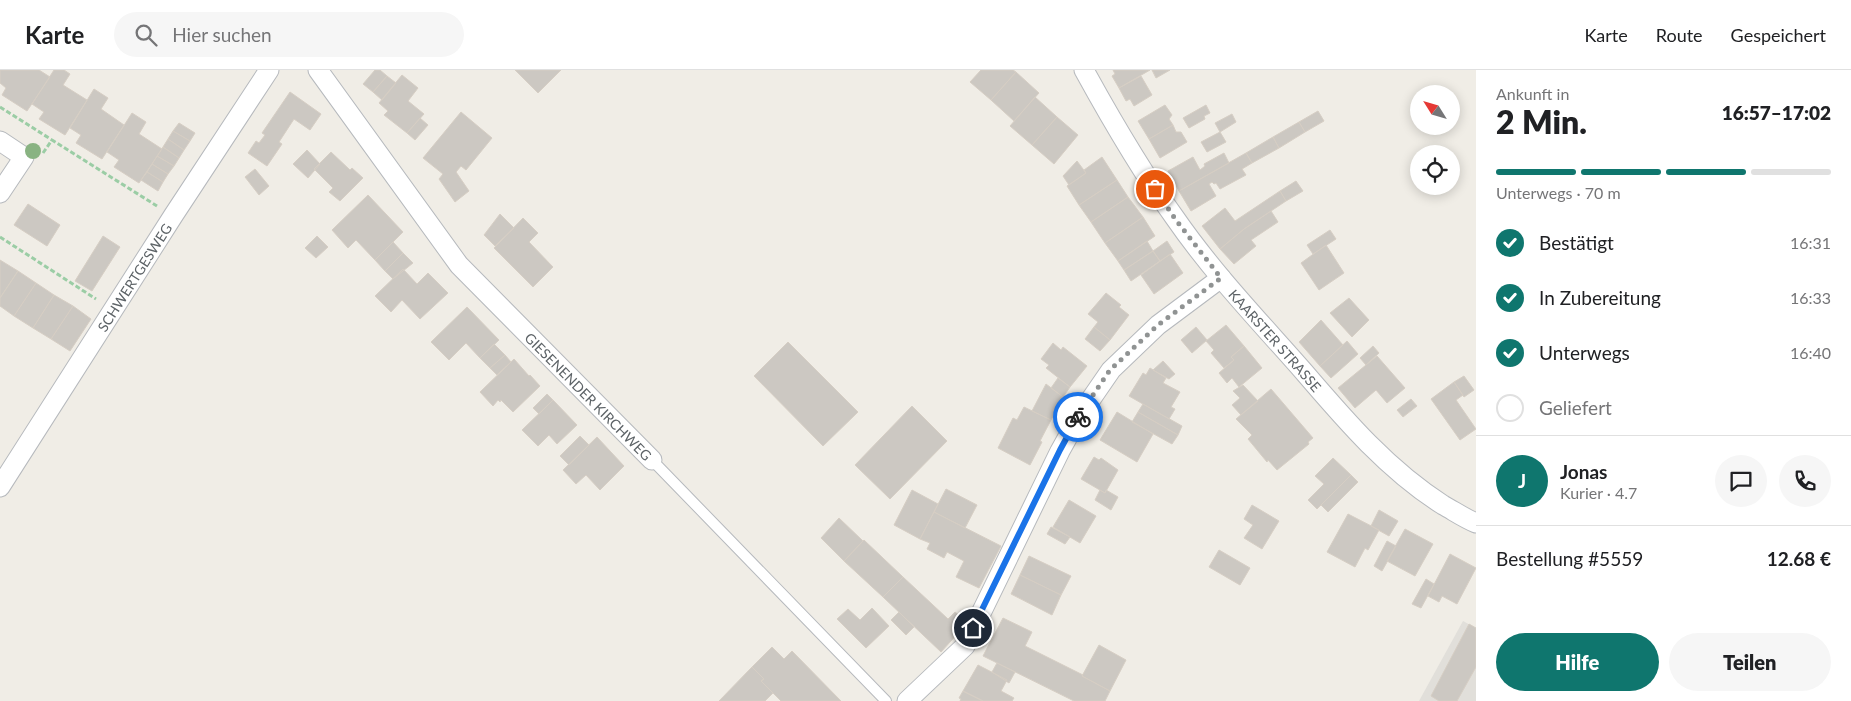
<!DOCTYPE html>
<html lang="de">
<head>
<meta charset="utf-8">
<style>
  :root { --surface:#fff; --page:#f6f6f6; --text:#202124; --muted:#757577; --line:#e0e0e0; --accent:#0f766e }
  body { margin:0; font-family:Lato,sans-serif; background:var(--page); color:var(--text); height:100vh; display:flex; flex-direction:column; font-size:19px; white-space:nowrap }
  * { box-sizing:border-box; margin:0 }
  p { font-size:16px; color:var(--muted) }
  .icon { flex:none; width:28px; height:28px; fill:none; stroke:currentColor; stroke-width:2; stroke-linecap:round; stroke-linejoin:round }
  .map { position:relative; flex:1; overflow:hidden }
  .side { display:flex; flex-direction:column; background:var(--surface); width:375px }
  .side>* { flex:none }
  .needle { width:32px; rotate:307deg }
  .tools { position:absolute; left:1410px; top:15px; display:grid; gap:10px }
  .tools a { display:grid; place-items:center; width:50px; height:50px; border-radius:50%; background:var(--surface); box-shadow:0 2px 12px #0003; font-size:25px }
  .pin { position:absolute; display:grid; place-items:center; width:42px; height:42px; color:#fff; margin:-21px; border:2px solid #fff; border-radius:50%; box-shadow:0 1px 5px #0007 }
  .courier { position:absolute; display:grid; place-items:center; width:50px; height:50px; margin:-25px; border:4px solid #1a73e8; border-radius:50%; background:#fff; color:#222; box-shadow:0 1px 6px #0007 }
  .overview em { font-style:normal; font-weight:800 }
  .overview div { display:flex; flex-direction:column-reverse }
  .overview { display:flex; align-items:center; justify-content:space-between; height:85px; padding:0 20px }
  h1 { font-size:32px; font-weight:800; line-height:38px }
  .bar { display:grid; grid-template-columns:repeat(4,1fr); gap:8px 5px; align-content:center; height:60px; padding:0 20px }
  .bar i { height:6px; border-radius:4px; background:var(--line) }
  .bar .current { background:var(--accent) }
  .bar p { grid-column:span 4 }
  .line { display:flex; align-items:center; gap:12px; padding:0 20px; border-top:1px solid var(--line) }
  .line div { flex:1 }
  .round { display:grid; place-items:center; flex:none; width:52px; height:52px; border-radius:26px; background:var(--page) }
  ol { padding:0 20px; list-style:none }
  li { display:flex; align-items:center; gap:15px; height:55px }
  li p { margin-inline-start:auto }
  li .icon { padding:5px; border-radius:50%; background:var(--accent); color:#fff; stroke-width:4 }
  li:last-child { color:var(--muted) }
  li i { width:28px; height:28px; border:2px solid var(--line); border-radius:50% }
  .primary-button { display:flex; gap:10px; margin-top:auto; padding:10px 20px }
  .primary-button a { flex:1; height:58px; border-radius:30px; background:var(--accent); color:#fff; font-size:20px; font-weight:800; line-height:58px; text-align:center }
  .primary-button a+a { background:var(--page); color:var(--text) }
  header { display:flex; align-items:center; gap:30px; box-sizing:border-box; height:70px; padding:0 25px; background:var(--surface); border-bottom:1px solid var(--line) }
  header strong { font-size:24px }
  nav { display:flex; gap:28px; margin-inline-start:auto; font-size:18px }
  .search { width:350px; height:45px; background:var(--page); display:flex; align-items:center; gap:12px; box-sizing:border-box; padding:0 18px; border-radius:28px; color:var(--muted); font-size:19px }
  main { display:flex; flex:1; min-height:0 }
  .map>svg:first-child { display:block }
</style>
</head>
<body>
<header>
<strong>Karte</strong>
<div class="search"><svg class="icon" aria-label="search" viewBox="0 0 24 24"><circle cx="10" cy="10" r="6"/><path d="M15 15l6 6"/></svg>Hier suchen</div>
<nav><a>Karte</a><a>Route</a><a>Gespeichert</a></nav>
</header>
<main>
<div class="map">
<svg width="1476" height="631" viewBox="0 0 1476 631">
  <rect width="100%" height="100%" fill="#f0ede6"/>
  <path fill="#e1dfda" d="M1463 551 1476 558V631H1419Z"/>
  <path fill="#ccc8c2" stroke="#d6cec4" d="M0 0H39L50 7 27 41 2 25 6 18 0 13Z
    M54 0H64L70 4 63 15 87 30 65 65 39 49 44 42 32 34Z
    M375 0H380L387 6 373 22 363 14Z
    M515 0H561L538 23Z
    M981 0H1013L1016 2 991 30 970 12Z
    M1113 0H1150L1119 18 1112 6 1115 4Z
    M1152 0H1170L1156 8Z
    M1016 2 1039 23 1014 51 991 30Z
    M402 5 418 18 408 31 424 44 407 63 384 45 388 41 379 33Z
    M387 6 396 13 382 30 373 22Z
    M1141 6 1152 25 1134 36 1130 29 1126 31 1119 18Z
    M94 19 108 28 101 39 124 55 102 89 76 73 81 65 70 58Z
    M290 22 321 44 310 60 294 49 279 72 282 74 267 96 248 83 256 71 259 73 265 65 262 63Z
    M1035 27 1057 47 1032 75 1010 56Z
    M1165 35 1172 45 1169 49 1173 55 1149 69 1138 51Z
    M1206 35 1210 43 1204 46 1205 49 1189 58 1183 48Z
    M1318 41 1324 51 1305 62 1299 52Z
    M461 42 492 68 466 100 461 96 456 102 469 121 455 132 439 109 443 104 423 88Z
    M132 43 146 52 139 64 162 79 139 113 114 97 119 90 107 82Z
    M1232 44 1236 52 1220 62 1215 53Z
    M1057 47 1078 65 1054 94 1032 75Z
    M420 48 428 55 415 70 407 63Z
    M1299 52 1305 62 1279 78 1273 67Z
    M179 53 195 63 190 71 173 61Z
    M1173 55 1176 62H1181L1187 72 1160 88 1149 69Z
    M173 61 190 71 184 80 168 69Z
    M1220 62 1226 72 1207 82 1201 72Z
    M1273 67 1279 78 1252 93 1246 83Z
    M168 69 184 80 179 88 163 77Z
    M163 77 179 88 174 96 157 86Z
    M307 80 320 94 308 108 293 94Z
    M331 82 350 100 352 98 363 108 340 131 329 122 333 118 314 99Z
    M1224 83 1229 93 1179 121 1168 101 1193 87 1200 100 1205 96 1204 94Z
    M1246 83 1252 93 1242 99 1246 105 1220 119 1216 113 1214 114 1212 112 1209 114 1216 126 1191 141 1179 121Z
    M157 86 174 96 168 104 152 94Z
    M1102 87 1117 110 1079 135 1067 116 1086 103 1084 100Z
    M1077 91 1086 103 1069 115 1063 106Z
    M152 94 168 104 163 112 147 102Z
    M255 99 269 116 259 125 245 107Z
    M147 102 163 112 158 121 141 110Z
    M1117 110 1128 127 1091 152 1079 135Z
    M1296 111 1303 121 1286 131 1280 121Z
    M1280 121 1286 131 1244 159 1220 179 1202 156 1225 138 1235 151Z
    M368 125 403 162 375 190 356 170 348 178 332 160Z
    M1128 127 1143 147 1105 173 1091 152Z
    M28 134 60 155 47 176 14 155Z
    M1271 141 1278 152 1251 170 1256 176 1234 194 1220 179 1244 159Z
    M500 144 514 158 495 176 484 165Z
    M1143 147 1155 166 1118 191 1105 173Z
    M523 148 538 163 529 172 553 197 533 217 494 178Z
    M1330 160 1336 169 1313 184 1307 175Z
    M103 166 120 177 92 221 75 211Z
    M317 166 328 177 316 188 305 178Z
    M1147 171 1153 181 1124 200 1118 191Z
    M1167 171 1174 182 1160 191 1153 181Z
    M393 172 403 183 385 201 375 190Z
    M1326 175 1344 203 1319 220 1301 193Z
    M1153 181 1160 191 1131 211 1124 200Z
    M403 183 413 193 393 209 385 201Z
    M1170 184 1183 203 1154 224 1141 205Z
    M0 190 18 201 0 228Z
    M403 199 417 214 428 203 448 223 420 249 402 230 391 242 375 226Z
    M18 201 36 213 14 246 0 236V228Z
    M36 213 54 225 33 258 14 246Z
    M1106 223 1121 235 1119 237 1129 245 1110 270 1094 257 1098 252 1088 244Z
    M54 225 73 236 51 269 33 258Z
    M1349 228 1369 250 1352 267 1330 243Z
    M73 236 91 249 70 281 51 269Z
    M467 237 499 270 480 288 466 273 449 290 431 272Z
    M1321 250 1343 275 1320 296 1299 272Z
    M1226 255 1244 276 1231 287 1234 290 1224 298 1211 283 1214 280 1206 271Z
    M1094 257 1110 270 1100 281 1085 269Z
    M1196 257 1207 270 1192 283 1181 270Z
    M1347 271 1358 284 1331 308 1320 296Z
    M788 272 858 342 823 376 754 306Z
    M1053 273 1061 280 1063 277 1087 296 1070 317 1046 298 1049 295 1041 289Z
    M494 274 505 285 490 298 480 288Z
    M1244 276 1262 298 1239 317 1232 308 1227 313 1219 303 1234 290 1231 287Z
    M1373 276 1379 283 1366 295 1360 288Z
    M505 285 511 292 497 305 490 298Z
    M1377 286 1405 318 1387 333 1376 320 1355 338 1338 318Z
    M514 289 529 306 530 305 540 316 513 342 501 330 500 332 498 330 493 336 480 322Z
    M1163 291 1175 304 1169 309 1153 300Z
    M1150 298 1166 308 1163 313 1180 322 1171 337 1175 339 1169 349 1129 326 1143 303 1146 305Z
    M1464 306 1474 320 1464 327 1454 312Z
    M1058 308 1070 317 1063 327 1051 318Z
    M1454 312 1463 325 1456 330 1476 359 1460 370 1431 329Z
    M1046 314 1063 327 1051 350 1032 341Z
    M1243 315 1258 331 1241 345 1232 335 1240 328 1233 321Z
    M1271 319 1313 368 1308 372 1309 374 1277 400 1268 390 1267 392 1248 369 1252 365 1236 349Z
    M547 324 553 330 539 344 533 338Z
    M1411 329 1417 336 1403 347 1397 340Z
    M553 330 577 355 557 374 549 365 538 376 522 360Z
    M1143 334 1182 356 1178 365 1138 342Z
    M912 336 947 371 890 429 855 395Z
    M1024 337 1051 350 1040 371 1042 372 1030 395 998 378 1013 348 1017 350Z
    M1117 342 1153 364 1137 392 1100 370Z
    M1138 342 1178 365 1172 374 1132 352Z
    M580 366 589 375 569 395 560 386Z
    M597 367 624 396 600 420 586 405 576 414 563 400Z
    M1094 387 1099 390 1101 388 1118 400 1105 423 1081 409Z
    M1333 388 1351 405 1317 439 1308 430 1324 414 1315 406Z
    M1351 405 1358 412 1328 442 1321 435Z
    M946 419 977 435 965 458 934 442Z
    M912 420 938 434 920 469 894 455Z
    M1100 420 1105 423 1106 420 1118 427 1111 440 1095 430Z
    M1069 430 1096 446 1080 473 1053 457Z
    M1252 435 1279 451 1262 479 1244 468 1253 455 1244 449Z
    M1379 440 1398 451 1389 466 1371 456Z
    M934 442 1001 476 979 518 956 507 964 491 947 482 944 488 927 479 930 473 920 469Z
    M1348 444 1379 460 1368 480 1365 478 1355 497 1327 482Z
    M839 448 863 471 844 491 821 468Z
    M1051 457 1070 467 1065 474 1047 464Z
    M1405 459 1433 474 1415 506 1387 491Z
    M864 470 903 507 883 527 844 491Z
    M1387 471 1396 476 1382 501 1374 496Z
    M1219 480 1250 498 1240 515 1209 497Z
    M1450 484 1476 498 1457 534 1442 526 1439 532 1428 526Z
    M1029 486 1071 506 1061 525 1020 505Z
    M1020 505 1061 525 1052 545 1011 524Z
    M903 507 948 549 955 542 966 551 960 561 941 582 883 527Z
    M1426 509 1434 514 1421 538 1412 534Z
    M872 538 889 556 866 578 837 549 848 539 860 550Z
    M899 542 914 557 906 565 891 550Z
    M1003 548 1032 562 1025 576 1083 605 1082 606 1110 621 1105 631H1074L983 586Z
    M1469 554 1476 558V597L1457 631H1439L1431 626Z
    M1099 575 1126 590 1110 621 1082 606Z
    M772 577 784 589 792 581 841 631H781L761 611 764 609 752 597Z
    M997 593 1015 602 1009 613 992 602Z
    M978 595 1007 610 1001 621 1014 628 1012 631H983L963 621Z
    M752 597 764 609 761 611 773 623 765 631H719Z
    M963 621 983 631H960L961 629 959 628Z"/>
  <g fill="none" stroke-linecap="round" stroke-linejoin="round">
    <defs>
      <path id="lane" d="M652 390 886 631"/>
      <g id="street">
        <path id="s1" d="M318 0 459 195 652 390"/>
        <path id="s2" d="M1084 0C1112 51 1141 101 1175 148 1213 203 1260 252 1304 302 1346 351 1388 400 1443 435 1454 441 1464 448 1476 453"/>
        <path d="M0 71 24 87 0 123"/>
        <path id="s3" d="M0 417 173 146 269 0"/>
        <path d="M907 631 965 576 1060 381 1080 345 1111 300 1158 255 1221 208"/>
      </g>
    </defs>
    <use href="#lane" stroke="#b6b9bd" stroke-width="12"/>
    <use href="#street" stroke="#b6b9bd" stroke-width="21"/>
    <path stroke="#9bcda5" stroke-width="3" stroke-dasharray="5 2.5" stroke-linecap="butt" d="M0 37 52 70
      M43 83 52 70 157 136
      M0 167 96 229"/>
    <use href="#lane" stroke="#fff" stroke-width="10"/>
    <use href="#street" stroke="#fff" stroke-width="19"/>
  </g>
  <circle fill="#89b382" cx="33" cy="81" r="8"/>
  <g fill="none" stroke-linecap="round" stroke-linejoin="round">
    <path stroke="#909393" stroke-width="5" stroke-dasharray="0 9" d="M1078 347 1110 300 1158 255 1221 208 1176 150 1155 119"/>
    <path stroke="#1a73e8" stroke-width="6" d="M973 558 1060 380 1078 347"/>
  </g>
  <g text-anchor="middle" dominant-baseline="central" stroke-width="5" stroke-linejoin="round" paint-order="stroke">
    <g font-size="14" fill="#5d6367" stroke="#fff">
      <text stroke="none"><textPath href="#s3" startOffset="249">SCHWERTGESWEG</textPath></text>
      <text stroke="none"><textPath href="#s2" startOffset="332">KAARSTER STRASSE</textPath></text>
      <text stroke="none"><textPath href="#s1" startOffset="425">GIESENENDER KIRCHWEG</textPath></text>
    </g>
  </g>
</svg>
<div class="tools">
<a><svg class="needle" viewBox="-14 -14 28 28"><path d="M0-13l5 13h-10z" fill="#e53935"/><path d="M0 13l5-13h-10z" fill="#757577"/></svg></a>
<a><svg class="icon" aria-label="locate" viewBox="0 0 24 24"><circle cx="12" cy="12" r="6"/><path d="M12 2v4M12 18v4M2 12h4M18 12h4"/></svg></a>
</div>
<div class="pin" style="left:1155px;top:119px;background:#ea580c"><svg class="icon" aria-label="bag" viewBox="0 0 24 24"><path d="M5 8h14l-1 12H6zM9 8a3 3 0 0 1 6 0"/></svg></div>
<div class="pin" style="left:973px;top:558px;background:#1f2937"><svg class="icon" aria-label="home" viewBox="0 0 24 24"><path d="M3 11l9-7 9 7M6 9v11h12V9"/></svg></div>
<div class="courier" style="left:1078px;top:347px"><svg class="icon" aria-label="bike" viewBox="0 0 24 24"><circle cx="6" cy="16" r="4"/><circle cx="18" cy="16" r="4"/><path d="M6 16l4-8h5l3 8M10 8l3 8H6M13 5h3"/></svg></div>
</div>
<section class="side">
<div class="overview"><div><h1>2 Min.</h1><p>Ankunft in</p></div><em>16:57–17:02</em></div>
<div class="bar"><i class="current"></i><i class="current"></i><i class="current"></i><i></i><p>Unterwegs · 70 m</p></div>
<ol>
<li><svg class="icon" aria-label="check" viewBox="0 0 24 24"><path d="M5 12l5 5 9-10"/></svg>Bestätigt<p>16:31</p></li>
<li><svg class="icon" aria-label="check" viewBox="0 0 24 24"><path d="M5 12l5 5 9-10"/></svg>In Zubereitung<p>16:33</p></li>
<li><svg class="icon" aria-label="check" viewBox="0 0 24 24"><path d="M5 12l5 5 9-10"/></svg>Unterwegs<p>16:40</p></li>
<li><i></i>Geliefert</li>
</ol>
<div class="line" style="height:90px"><b class="round" style="background:var(--accent);color:#fff">J</b><div><b>Jonas</b><p>Kurier · 4.7</p></div><a class="round"><svg class="icon" aria-label="chat" viewBox="0 0 24 24"><path d="M4 5h16v11H9l-5 4z"/></svg></a><a class="round"><svg class="icon" aria-label="phone" viewBox="0 0 24 24"><path d="M5 4h4l2 5-3 2q2 4 5 5l2-3 5 2v4C11 20 4 13 5 4z"/></svg></a></div>
<div class="line" style="height:65px"><div>Bestellung #5559</div><b>12.68 €</b></div>
<div class="primary-button"><a>Hilfe</a><a>Teilen</a></div>
</section>
</main>
</body>
</html>
